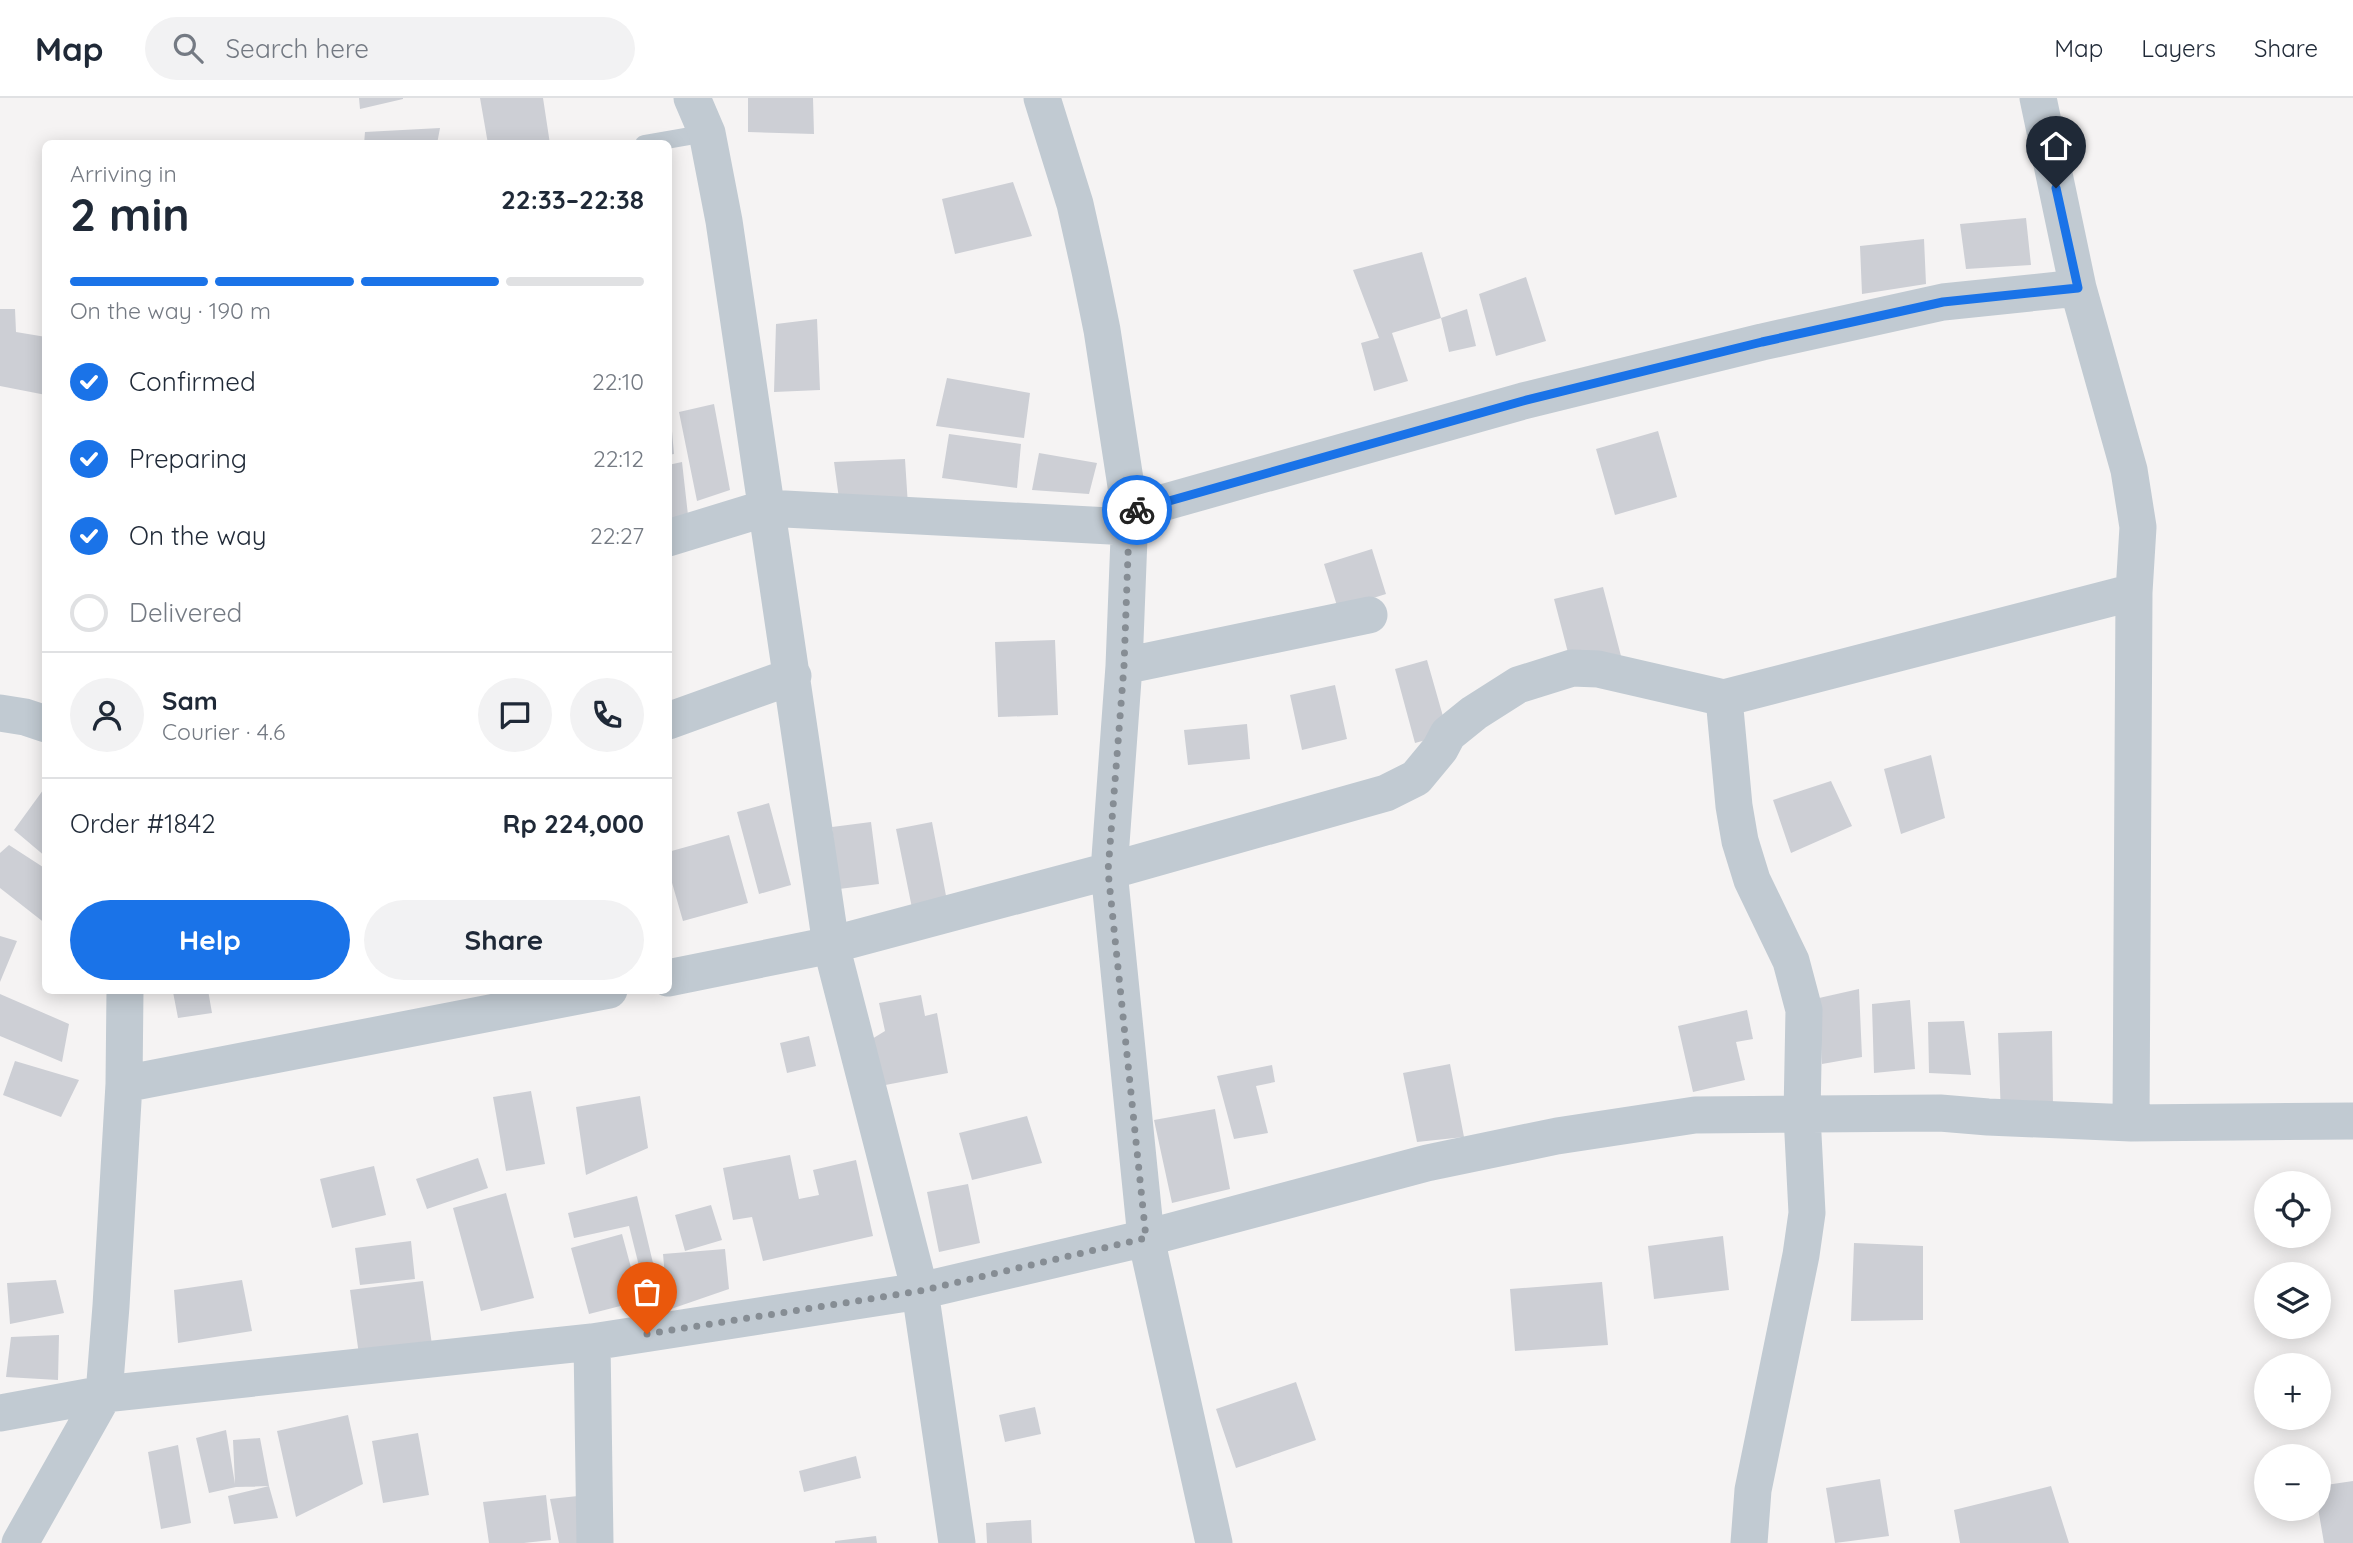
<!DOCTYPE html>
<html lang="en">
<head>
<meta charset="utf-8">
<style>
  :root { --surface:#fff; --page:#f2f2f3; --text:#1f2937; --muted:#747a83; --line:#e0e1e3; --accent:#1a73e8 }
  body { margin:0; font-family:Quicksand,sans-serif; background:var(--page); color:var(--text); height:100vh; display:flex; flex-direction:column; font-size:26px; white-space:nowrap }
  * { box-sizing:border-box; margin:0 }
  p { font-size:23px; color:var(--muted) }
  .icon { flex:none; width:38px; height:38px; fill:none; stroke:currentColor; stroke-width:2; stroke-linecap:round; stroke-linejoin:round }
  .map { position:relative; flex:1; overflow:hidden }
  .panel { position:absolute; left:42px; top:42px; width:630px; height:854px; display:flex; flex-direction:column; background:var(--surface); border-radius:10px; box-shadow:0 4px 18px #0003 }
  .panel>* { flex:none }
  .controls { position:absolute; left:2254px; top:1073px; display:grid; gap:14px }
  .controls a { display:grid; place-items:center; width:77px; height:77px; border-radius:50%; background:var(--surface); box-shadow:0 4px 18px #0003; font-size:35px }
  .pin { position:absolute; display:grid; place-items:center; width:60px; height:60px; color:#fff; margin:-72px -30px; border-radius:50% 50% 50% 0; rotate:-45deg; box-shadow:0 0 7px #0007 }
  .pin .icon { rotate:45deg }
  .courier { position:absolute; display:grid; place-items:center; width:70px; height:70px; margin:-35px; border:5px solid #1a73e8; border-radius:50%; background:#fff; color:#222; box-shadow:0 2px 9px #0007 }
  .overview em { font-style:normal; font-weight:800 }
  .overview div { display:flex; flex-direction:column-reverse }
  .overview { display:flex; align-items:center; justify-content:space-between; height:119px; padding:0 28px }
  h1 { font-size:46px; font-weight:800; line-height:52px }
  .bar { display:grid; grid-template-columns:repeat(4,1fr); gap:10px 7px; align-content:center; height:84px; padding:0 28px }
  .bar i { height:9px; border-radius:5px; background:var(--line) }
  .bar .active { background:var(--accent) }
  .bar p { grid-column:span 4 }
  .line { display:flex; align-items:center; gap:18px; padding:0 28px; border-top:2px solid var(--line) }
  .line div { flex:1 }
  .round { display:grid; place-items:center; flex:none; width:74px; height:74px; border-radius:37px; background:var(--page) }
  ol { padding:0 28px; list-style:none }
  li { display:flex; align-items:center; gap:21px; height:77px }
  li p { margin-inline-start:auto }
  li .icon { padding:7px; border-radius:50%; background:var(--accent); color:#fff; stroke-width:4 }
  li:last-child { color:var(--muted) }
  li i { width:38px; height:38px; border:4px solid var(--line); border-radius:50% }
  .cta { display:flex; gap:14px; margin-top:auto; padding:14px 28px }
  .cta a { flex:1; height:80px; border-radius:42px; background:var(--accent); color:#fff; font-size:28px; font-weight:800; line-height:80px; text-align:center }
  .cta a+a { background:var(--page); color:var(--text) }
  header { display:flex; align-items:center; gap:42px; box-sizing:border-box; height:98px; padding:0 35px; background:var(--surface); border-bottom:2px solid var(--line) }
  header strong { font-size:33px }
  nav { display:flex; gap:38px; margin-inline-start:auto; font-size:24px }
  .search { width:490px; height:63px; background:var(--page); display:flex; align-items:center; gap:18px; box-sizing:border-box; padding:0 24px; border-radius:38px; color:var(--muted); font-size:26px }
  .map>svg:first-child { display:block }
</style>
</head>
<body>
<header>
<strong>Map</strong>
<div class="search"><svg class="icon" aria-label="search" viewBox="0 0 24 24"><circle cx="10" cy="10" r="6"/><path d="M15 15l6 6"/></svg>Search here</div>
<nav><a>Map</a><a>Layers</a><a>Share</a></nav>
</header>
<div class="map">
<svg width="2353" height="1445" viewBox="0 0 2353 1445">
  <rect width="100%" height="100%" fill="#f5f3f3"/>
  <path fill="#cdcfd5" d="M359 0H403V1L360 11Z
    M480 0H543L550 46H488Z
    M748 0H813L814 36 748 34Z
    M440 30 437 46H364L365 34Z
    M1013 84 1032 138 955 156 942 101Z
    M2026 120 2031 167 1966 171 1960 126Z
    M1924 141 1926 186 1862 196 1860 148Z
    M1422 154 1441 220 1392 235 1408 283 1374 293 1361 245 1379 240 1353 172Z
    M1526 179 1546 243 1496 258 1479 196Z
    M0 211H15L16 234 46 239V297L0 288Z
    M1467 211 1476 248 1449 254 1441 220Z
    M817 221 820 292 774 294 776 226Z
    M947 280 1030 295 1024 340 936 328Z
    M714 306 730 392 697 403 679 314Z
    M670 310 674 356 668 357V311Z
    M1658 333 1677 399 1615 417 1596 351Z
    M949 336 1021 346 1017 390 942 380Z
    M1039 355 1097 365 1089 396 1032 392Z
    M905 361 908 408H840L834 364Z
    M682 364 689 426 668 430V367Z
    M1372 451 1386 496 1338 511 1324 466Z
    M1603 489 1621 558 1572 570 1554 501Z
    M1055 542 1058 617 998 619 995 544Z
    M1427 562 1448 636 1415 645 1395 571Z
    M1335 587 1347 641 1302 652 1290 597Z
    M1247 626 1250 661 1188 667 1184 632Z
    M1931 657 1945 720 1901 736 1884 671Z
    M1831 683 1852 728 1791 755 1773 702Z
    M46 688V759L14 732Z
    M769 705 791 787 759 796 737 714Z
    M871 724 879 786 839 791 832 729Z
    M932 724 947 803 912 810 896 731Z
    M729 737 748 805 683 823 668 771V754Z
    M9 747 46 771V826L0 790V755Z
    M0 838 17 843 0 884Z
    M1859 891 1862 959 1822 966 1819 900Z
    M180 892H208L212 915 178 920 173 894Z
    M0 896 69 926 62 964 0 938Z
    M921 897 925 918 937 915 948 975 875 989 867 944 885 933 879 905Z
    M1910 902 1915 971 1874 975 1872 906Z
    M1747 912 1753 941 1736 944 1745 982 1693 994 1678 928Z
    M1964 923 1971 977 1929 975 1928 924Z
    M2052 933 2053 1008 2001 1019 1998 935Z
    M809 938 816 968 787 975 780 945Z
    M15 963 79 982 61 1019 3 997Z
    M1450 966 1464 1039 1417 1044 1403 975Z
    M1272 967 1275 984 1256 988 1268 1035 1234 1041 1217 978Z
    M531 993 545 1066 506 1073 493 999Z
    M640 998 648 1050 586 1077 576 1009Z
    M1215 1011 1230 1091 1172 1105 1154 1022Z
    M1027 1018 1042 1065 972 1082 959 1035Z
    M790 1057 799 1101 819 1097 813 1072 856 1062 873 1138 763 1163 752 1119 733 1122 723 1070Z
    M478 1060 488 1090 427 1111 416 1081Z
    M374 1068 386 1117 332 1130 320 1081Z
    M968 1086 980 1145 939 1154 927 1094Z
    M506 1095 534 1200 481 1213 453 1110Z
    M637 1098 653 1165 639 1168 629 1128 574 1140 568 1115Z
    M711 1107 722 1142 685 1153 675 1117Z
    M622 1136 640 1203 589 1216 571 1150Z
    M1723 1138 1729 1192 1654 1201 1648 1148Z
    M411 1143 415 1181 360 1187 355 1150Z
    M1854 1145 1923 1148V1222L1851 1223Z
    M725 1151 729 1191 668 1212 663 1156Z
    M56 1182 64 1215 10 1226 7 1185Z
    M242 1182 252 1233 178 1245 174 1192Z
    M423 1183 433 1254 360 1264 350 1192Z
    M1602 1184 1608 1247 1515 1253 1510 1191Z
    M59 1237 58 1282 6 1279 11 1239Z
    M1296 1284 1316 1342 1236 1370 1216 1311Z
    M1035 1309 1041 1336 1005 1344 999 1317Z
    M348 1317 363 1386 296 1419 277 1333Z
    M226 1332 235 1386 233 1342 260 1340 269 1388 236 1389 209 1395 196 1340Z
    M418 1335 429 1397 383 1405 372 1343Z
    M178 1347 191 1425 161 1431 148 1354Z
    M856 1358 861 1380 804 1394 799 1373Z
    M1880 1381 1889 1438 1835 1445 1826 1390Z
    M2353 1383V1445H2324L2318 1410 2319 1388Z
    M269 1388 278 1420 234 1426 228 1398Z
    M2051 1388 2069 1445H1960L1954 1412Z
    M546 1397 551 1442 524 1445H489L483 1404Z
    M578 1398 584 1445H559L550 1401Z
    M1031 1422 1032 1445H987L986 1425Z
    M876 1438 877 1445H835V1443Z"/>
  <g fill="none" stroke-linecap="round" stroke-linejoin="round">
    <path stroke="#c1cad2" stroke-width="18" d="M644 46 707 35"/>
    <path stroke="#c1cad2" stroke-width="37" d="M692 0 707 35 724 123 831 847 920 1193 957 1445
      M1042 0 1075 106 1090 173 1102 232 1130 414 1124 568 1109 773 1146 1140 1214 1445
      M2038 0 2078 190 2129 372 2138 429 2134 494 2131 1025
      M1130 414 1523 303 1762 244 1943 204 2078 190
      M668 440 766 410 1129 429
      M1124 568 1369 517
      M1724 600 1734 708 1740 743 1752 782 1791 863 1804 912 1802 1017 1807 1115 1801 1157 1753 1392 1749 1445
      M0 615 25 619 46 626
      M668 623 793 578
      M668 880 831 847 1109 773 1386 695 1416 680 1440 651 1448 636 1474 615 1518 587 1572 570 1598 571 1724 600 2134 494
      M124 986 609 892
      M592 1244 595 1445
      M0 1315 104 1296 592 1244 920 1193 1146 1140 1427 1065 1557 1038 1695 1017 1940 1015 1988 1019 2131 1025 2353 1023
      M20 1445 104 1296 111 1208 124 986 125 892"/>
  </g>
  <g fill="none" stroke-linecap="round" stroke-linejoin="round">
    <path stroke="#868d94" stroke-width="7" stroke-dasharray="0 12.6" d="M647 1236 920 1193 1146 1140 1108 773 1124 568 1129 429 1130 414 1137 412"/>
    <path stroke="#1a73e8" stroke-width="9" d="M1137 412 1523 303 1762 244 1943 204 2078 190 2056 90"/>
  </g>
</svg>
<div class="controls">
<a><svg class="icon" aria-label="locate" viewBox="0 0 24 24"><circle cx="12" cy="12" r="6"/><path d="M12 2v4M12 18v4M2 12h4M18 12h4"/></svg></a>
<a><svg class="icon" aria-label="layers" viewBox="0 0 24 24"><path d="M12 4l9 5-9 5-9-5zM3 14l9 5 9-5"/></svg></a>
<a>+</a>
<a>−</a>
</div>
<div class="pin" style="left:647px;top:1236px;background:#ea580c"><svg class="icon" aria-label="bag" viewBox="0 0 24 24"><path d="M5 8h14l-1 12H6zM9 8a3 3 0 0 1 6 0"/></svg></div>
<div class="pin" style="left:2056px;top:90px;background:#1f2937"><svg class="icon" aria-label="home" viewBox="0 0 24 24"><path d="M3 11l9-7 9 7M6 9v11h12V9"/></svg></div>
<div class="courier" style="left:1137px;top:412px"><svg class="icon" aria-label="bike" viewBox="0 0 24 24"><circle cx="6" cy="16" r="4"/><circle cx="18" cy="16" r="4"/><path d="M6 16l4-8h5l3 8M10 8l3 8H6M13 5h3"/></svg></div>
<section class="panel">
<div class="overview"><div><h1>2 min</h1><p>Arriving in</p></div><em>22:33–22:38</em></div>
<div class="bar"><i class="active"></i><i class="active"></i><i class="active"></i><i></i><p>On the way · 190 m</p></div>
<ol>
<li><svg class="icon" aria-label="check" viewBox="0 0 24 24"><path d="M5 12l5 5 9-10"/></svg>Confirmed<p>22:10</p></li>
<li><svg class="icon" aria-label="check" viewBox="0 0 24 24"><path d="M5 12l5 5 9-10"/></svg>Preparing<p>22:12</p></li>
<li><svg class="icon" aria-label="check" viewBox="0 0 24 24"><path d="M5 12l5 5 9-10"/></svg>On the way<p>22:27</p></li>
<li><i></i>Delivered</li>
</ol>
<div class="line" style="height:126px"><a class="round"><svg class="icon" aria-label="person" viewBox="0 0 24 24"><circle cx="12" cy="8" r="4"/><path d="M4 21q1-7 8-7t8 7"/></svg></a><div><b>Sam</b><p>Courier · 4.6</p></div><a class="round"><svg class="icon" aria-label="chat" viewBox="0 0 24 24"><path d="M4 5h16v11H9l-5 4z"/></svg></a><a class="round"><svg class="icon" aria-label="phone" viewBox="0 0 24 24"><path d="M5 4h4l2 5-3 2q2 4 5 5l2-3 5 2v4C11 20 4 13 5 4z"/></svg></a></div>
<div class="line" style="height:91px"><div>Order #1842</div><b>Rp 224,000</b></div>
<div class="cta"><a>Help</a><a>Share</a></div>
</section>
</div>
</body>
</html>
